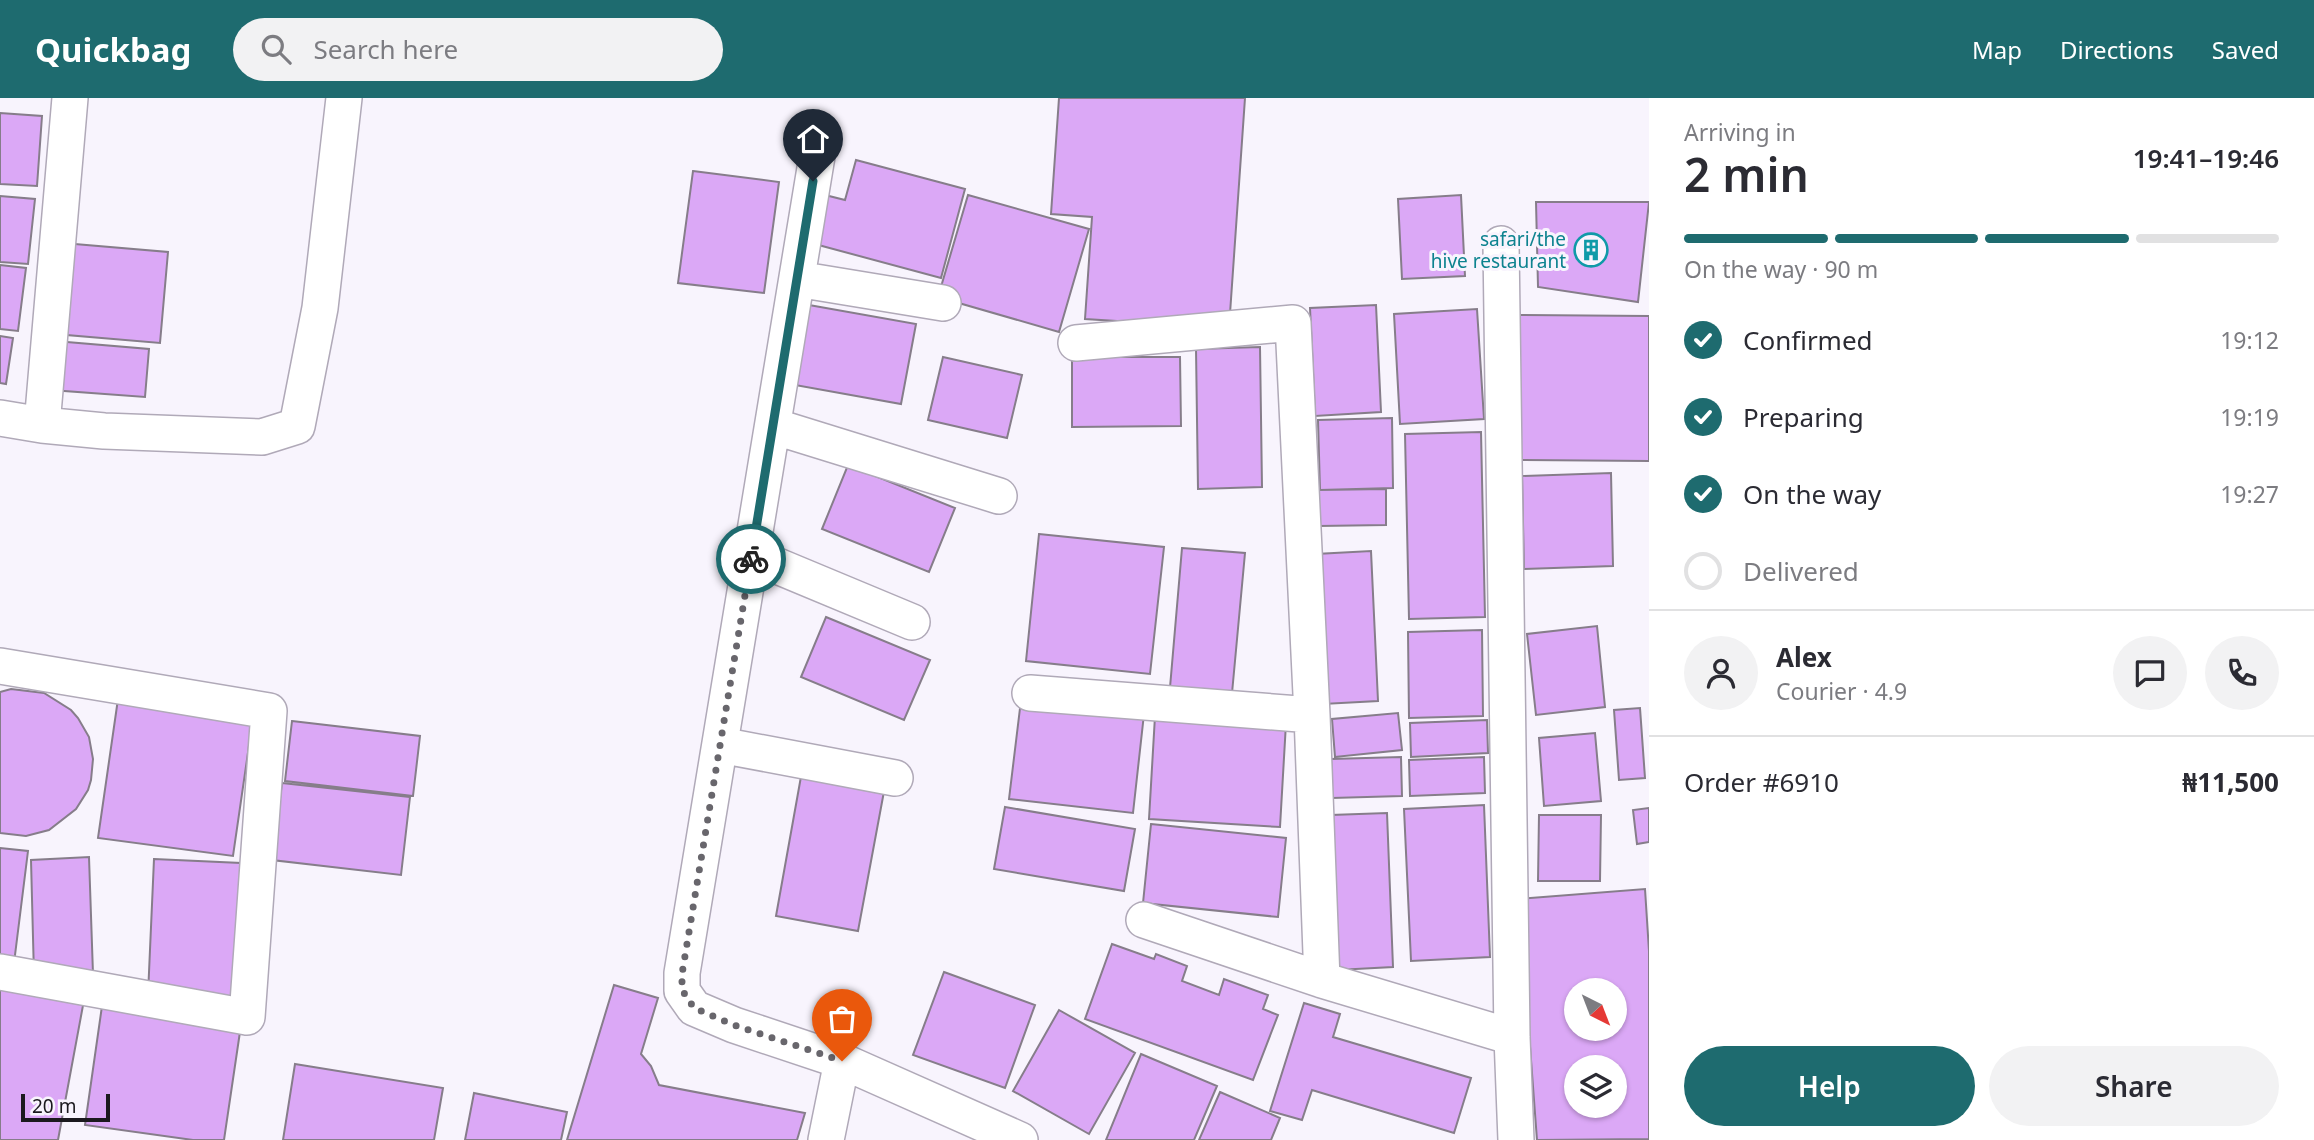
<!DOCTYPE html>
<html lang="en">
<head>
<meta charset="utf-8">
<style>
  :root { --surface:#fff; --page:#f2f2f3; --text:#2b2b33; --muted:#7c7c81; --line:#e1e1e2; --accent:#1e6b6f }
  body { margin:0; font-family:"Noto Sans",sans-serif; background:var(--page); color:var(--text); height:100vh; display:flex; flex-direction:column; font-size:26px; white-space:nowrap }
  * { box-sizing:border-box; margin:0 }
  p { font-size:23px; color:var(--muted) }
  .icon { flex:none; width:38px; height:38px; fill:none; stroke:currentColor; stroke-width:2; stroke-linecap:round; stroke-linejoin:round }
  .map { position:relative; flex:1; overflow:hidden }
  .sheet { display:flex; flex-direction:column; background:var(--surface); width:665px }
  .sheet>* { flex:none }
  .needle { width:46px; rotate:138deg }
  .tools { position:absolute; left:1564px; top:880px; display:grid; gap:14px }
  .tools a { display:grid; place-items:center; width:63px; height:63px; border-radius:50%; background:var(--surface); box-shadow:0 2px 5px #0004; font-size:35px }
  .scale { position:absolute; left:21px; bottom:18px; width:89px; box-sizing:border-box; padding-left:7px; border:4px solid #1b191e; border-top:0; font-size:19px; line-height:24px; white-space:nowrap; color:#1b191e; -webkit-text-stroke:5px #f8f4fd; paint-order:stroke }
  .pin { position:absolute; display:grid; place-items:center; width:60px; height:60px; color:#fff; margin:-72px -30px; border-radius:50% 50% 50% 0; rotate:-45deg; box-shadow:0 0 7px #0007 }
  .pin .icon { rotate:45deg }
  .courier { position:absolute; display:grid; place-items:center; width:70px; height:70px; margin:-35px; border:5px solid #1e6b6f; border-radius:50%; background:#fff; color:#222; box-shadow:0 2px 9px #0007 }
  .headline em { font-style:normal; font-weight:600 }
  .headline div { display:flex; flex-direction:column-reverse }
  .headline { display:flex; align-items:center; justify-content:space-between; height:119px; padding:0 35px }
  h1 { font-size:46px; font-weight:600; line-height:52px }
  .bar { display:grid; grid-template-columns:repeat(4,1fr); gap:10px 7px; align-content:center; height:84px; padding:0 35px }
  .bar i { height:9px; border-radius:5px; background:var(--line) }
  .bar .active { background:var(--accent) }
  .bar p { grid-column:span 4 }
  .line { display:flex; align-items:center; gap:18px; padding:0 35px; border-top:2px solid var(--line) }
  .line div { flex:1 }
  .round { display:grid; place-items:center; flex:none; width:74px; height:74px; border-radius:37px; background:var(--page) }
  ol { padding:0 35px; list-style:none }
  li { display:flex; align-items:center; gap:21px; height:77px }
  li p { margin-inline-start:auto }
  li .icon { padding:7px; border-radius:50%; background:var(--accent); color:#fff; stroke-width:4 }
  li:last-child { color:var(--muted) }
  li i { width:38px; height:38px; border:4px solid var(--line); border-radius:50% }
  .button { display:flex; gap:14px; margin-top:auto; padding:14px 35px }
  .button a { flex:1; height:80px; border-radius:42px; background:var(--accent); color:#fff; font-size:28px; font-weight:600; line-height:80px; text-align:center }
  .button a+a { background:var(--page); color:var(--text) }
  header { display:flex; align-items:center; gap:42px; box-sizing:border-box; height:98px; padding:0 35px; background:var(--accent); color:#fff }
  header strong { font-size:33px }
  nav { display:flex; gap:38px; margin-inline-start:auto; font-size:24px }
  .search { width:490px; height:63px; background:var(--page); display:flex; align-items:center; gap:18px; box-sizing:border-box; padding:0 24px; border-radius:38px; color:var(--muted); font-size:26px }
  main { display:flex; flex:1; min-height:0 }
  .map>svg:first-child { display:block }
</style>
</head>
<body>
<header>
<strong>Quickbag</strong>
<div class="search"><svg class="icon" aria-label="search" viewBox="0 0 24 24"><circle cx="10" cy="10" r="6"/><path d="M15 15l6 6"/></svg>Search here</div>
<nav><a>Map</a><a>Directions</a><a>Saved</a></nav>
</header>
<main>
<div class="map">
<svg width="1649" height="1042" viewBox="0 0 1649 1042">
  <rect width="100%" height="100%" fill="#f8f4fd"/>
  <path fill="#dba8f6" stroke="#867d8a" stroke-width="2" fill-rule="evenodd" d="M1059 0H1245L1229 230 1085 221 1092 119 1051 116Z
    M0 15 42 18 37 88 0 86Z
    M856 62 965 91 941 180 811 145 825 97 845 102Z
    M693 73 779 84 764 195 678 185Z
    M968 97 1089 131 1059 234 938 199Z
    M1461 97 1465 178 1402 181 1398 101Z
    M0 98 35 101 28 166 0 164Z
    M1536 104H1649L1638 204 1538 189Z
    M63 145 168 154 160 245 55 236Z
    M0 167 26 170 18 233 0 231Z
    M809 207 916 226 901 306 795 287Z
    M1376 207 1381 314 1315 318 1310 210Z
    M1477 211 1484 321 1400 326 1394 216Z
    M1520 217 1649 218V363L1518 362Z
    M0 238 13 240 6 286 0 285Z
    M55 243 149 251 145 299 51 292Z
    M1260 249 1262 389 1198 391 1196 251Z
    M943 259 1022 277 1007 340 928 322Z
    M1072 259H1180L1181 328 1072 329Z
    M1392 320 1393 390 1320 392 1318 322Z
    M1481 334 1485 519 1409 521 1405 336Z
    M848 367 955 410 929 474 822 431Z
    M1611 375 1613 468 1524 471 1522 378Z
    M1386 391V427L1319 428 1318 392Z
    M1039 436 1164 449 1150 576 1026 563Z
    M1182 450 1245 455 1231 606 1169 601Z
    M1371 453 1378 603 1323 606 1316 456Z
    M826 519 930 562 904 622 801 579Z
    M1597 528 1605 609 1536 617 1527 536Z
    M1482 532 1483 618 1409 620 1408 534Z
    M11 591 44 595 71 612 78 620 89 639 93 661 91 682 88 692 76 711 49 732 26 738 0 735V594Z
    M118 601 253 620 233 758 98 740Z
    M1021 602 1144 616 1133 715 1009 701Z
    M1640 610 1645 680 1619 682 1614 612Z
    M1398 615 1402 652 1335 659 1332 621Z
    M1155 618 1286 625 1280 729 1149 721Z
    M1487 622 1488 655 1411 659 1410 625Z
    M292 623 420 638 413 698 285 683Z
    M1595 635 1601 703 1544 708 1539 640Z
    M1401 659 1402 698 1332 700 1331 661Z
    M1484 659 1485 695 1410 698 1409 662Z
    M802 673 885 688 858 833 776 818Z
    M282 685 410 699 401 777 272 762Z
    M1484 707 1490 859 1411 863 1404 711Z
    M1005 709 1135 731 1124 793 994 771Z
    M1649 710V744L1637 746 1633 712Z
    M1387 715 1393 869 1337 872 1331 717Z
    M1539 717H1601L1600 783H1538Z
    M1151 726 1286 740 1278 819 1143 805Z
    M0 750 28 753 14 865 0 863Z
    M89 759 93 876 34 878 31 762Z
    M154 761 241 765 234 901 148 897Z
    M1645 791 1649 853V1041L1537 1042 1519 801ZM1577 892H1615V931H1577ZM1577 970H1615V1008H1577Z
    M1112 846 1154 861 1156 856 1187 868 1182 883 1219 897 1224 881 1268 897 1263 911 1278 917 1253 982 1085 921Z
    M944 874 1035 907 1005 990 913 957Z
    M614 887 658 900 641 956 651 968 659 987 805 1015 797 1042H567Z
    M0 888 84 902 58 1042H0Z
    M1304 905 1340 916 1333 939 1471 980 1454 1035 1312 992 1302 1022 1270 1013Z
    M102 908 241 927 224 1042H193L85 1027Z
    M1059 912 1135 955 1089 1036 1013 993Z
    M1141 956 1217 988 1194 1042H1106Z
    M295 966 443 990 434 1042H283Z
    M1220 994 1280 1020 1271 1042H1199Z
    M474 995 567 1014 561 1042H465Z"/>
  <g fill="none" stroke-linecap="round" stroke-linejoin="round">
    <defs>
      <path id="minor" d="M821 34 682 875V893L694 910 734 927 842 963 1020 1042
        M1501 146 1512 939 1516 1042
        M797 181 943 205
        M1076 245 1293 225 1312 617 1322 882
        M0 320 42 327 104 333 262 339 297 328 320 210 344 0
        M42 327 70 0
        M773 328 999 398
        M751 457 912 524
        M0 568 269 613 247 919 0 874
        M1030 595 1312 617
        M720 647 895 680
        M1144 822 1322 882 1512 939
        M826 1042 842 963"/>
    </defs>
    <use href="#minor" stroke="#b0a9b8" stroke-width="38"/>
    <use href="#minor" stroke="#fff" stroke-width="35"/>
  </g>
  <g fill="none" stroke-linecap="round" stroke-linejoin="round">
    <path stroke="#68666c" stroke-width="7" stroke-dasharray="0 12.6" d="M751 461 682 876V892L694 910 734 927 842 963"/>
    <path stroke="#1e6b6f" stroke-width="9" d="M751 461 813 83"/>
  </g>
  <defs>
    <symbol id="building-ring" viewBox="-11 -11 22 22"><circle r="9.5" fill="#f8f4fd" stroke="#0f9aa8" stroke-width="1.5"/><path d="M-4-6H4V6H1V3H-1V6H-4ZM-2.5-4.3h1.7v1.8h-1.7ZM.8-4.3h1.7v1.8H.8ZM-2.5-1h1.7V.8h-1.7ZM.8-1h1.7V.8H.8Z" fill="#0f9aa8"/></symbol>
  </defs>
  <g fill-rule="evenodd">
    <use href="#building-ring" x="1572" y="133" width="38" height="38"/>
  </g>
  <g text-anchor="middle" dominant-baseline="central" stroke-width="6" stroke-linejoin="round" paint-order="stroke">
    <g font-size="19" fill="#0d838f" stroke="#f8f4fd" text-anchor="end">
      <text x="1566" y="141">safari/the<tspan x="1566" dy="22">hive restaurant</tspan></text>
    </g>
  </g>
</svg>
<div class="tools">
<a><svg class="needle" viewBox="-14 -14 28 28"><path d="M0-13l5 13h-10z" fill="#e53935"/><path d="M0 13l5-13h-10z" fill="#7c7c81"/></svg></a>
<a><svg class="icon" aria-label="layers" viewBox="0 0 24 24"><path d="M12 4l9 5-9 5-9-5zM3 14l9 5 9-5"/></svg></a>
</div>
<div class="scale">20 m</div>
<div class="pin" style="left:842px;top:963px;background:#ea580c"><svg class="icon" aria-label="bag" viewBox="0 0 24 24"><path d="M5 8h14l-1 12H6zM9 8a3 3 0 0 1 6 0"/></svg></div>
<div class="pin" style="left:813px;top:83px;background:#1f2937"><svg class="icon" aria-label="home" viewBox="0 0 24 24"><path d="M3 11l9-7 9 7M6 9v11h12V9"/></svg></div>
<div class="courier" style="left:751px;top:461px"><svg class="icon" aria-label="bike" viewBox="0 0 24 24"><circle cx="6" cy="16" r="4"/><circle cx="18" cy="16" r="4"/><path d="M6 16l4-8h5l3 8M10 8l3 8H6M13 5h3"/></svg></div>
</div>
<section class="sheet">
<div class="headline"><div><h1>2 min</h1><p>Arriving in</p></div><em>19:41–19:46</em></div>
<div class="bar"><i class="active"></i><i class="active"></i><i class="active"></i><i></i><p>On the way · 90 m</p></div>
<ol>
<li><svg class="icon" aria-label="check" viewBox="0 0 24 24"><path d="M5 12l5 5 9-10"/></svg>Confirmed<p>19:12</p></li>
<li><svg class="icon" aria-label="check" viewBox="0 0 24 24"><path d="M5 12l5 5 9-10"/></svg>Preparing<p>19:19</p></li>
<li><svg class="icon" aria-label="check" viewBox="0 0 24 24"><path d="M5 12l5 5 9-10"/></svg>On the way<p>19:27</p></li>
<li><i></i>Delivered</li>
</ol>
<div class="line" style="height:126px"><a class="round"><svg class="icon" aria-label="person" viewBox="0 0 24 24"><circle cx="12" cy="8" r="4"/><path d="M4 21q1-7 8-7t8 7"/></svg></a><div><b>Alex</b><p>Courier · 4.9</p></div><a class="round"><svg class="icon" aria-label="chat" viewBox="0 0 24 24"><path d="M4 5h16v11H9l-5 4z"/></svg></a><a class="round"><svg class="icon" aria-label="phone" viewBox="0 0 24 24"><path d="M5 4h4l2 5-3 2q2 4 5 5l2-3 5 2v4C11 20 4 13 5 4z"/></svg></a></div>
<div class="line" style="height:91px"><div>Order #6910</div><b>₦11,500</b></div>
<div class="button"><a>Help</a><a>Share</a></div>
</section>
</main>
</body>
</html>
